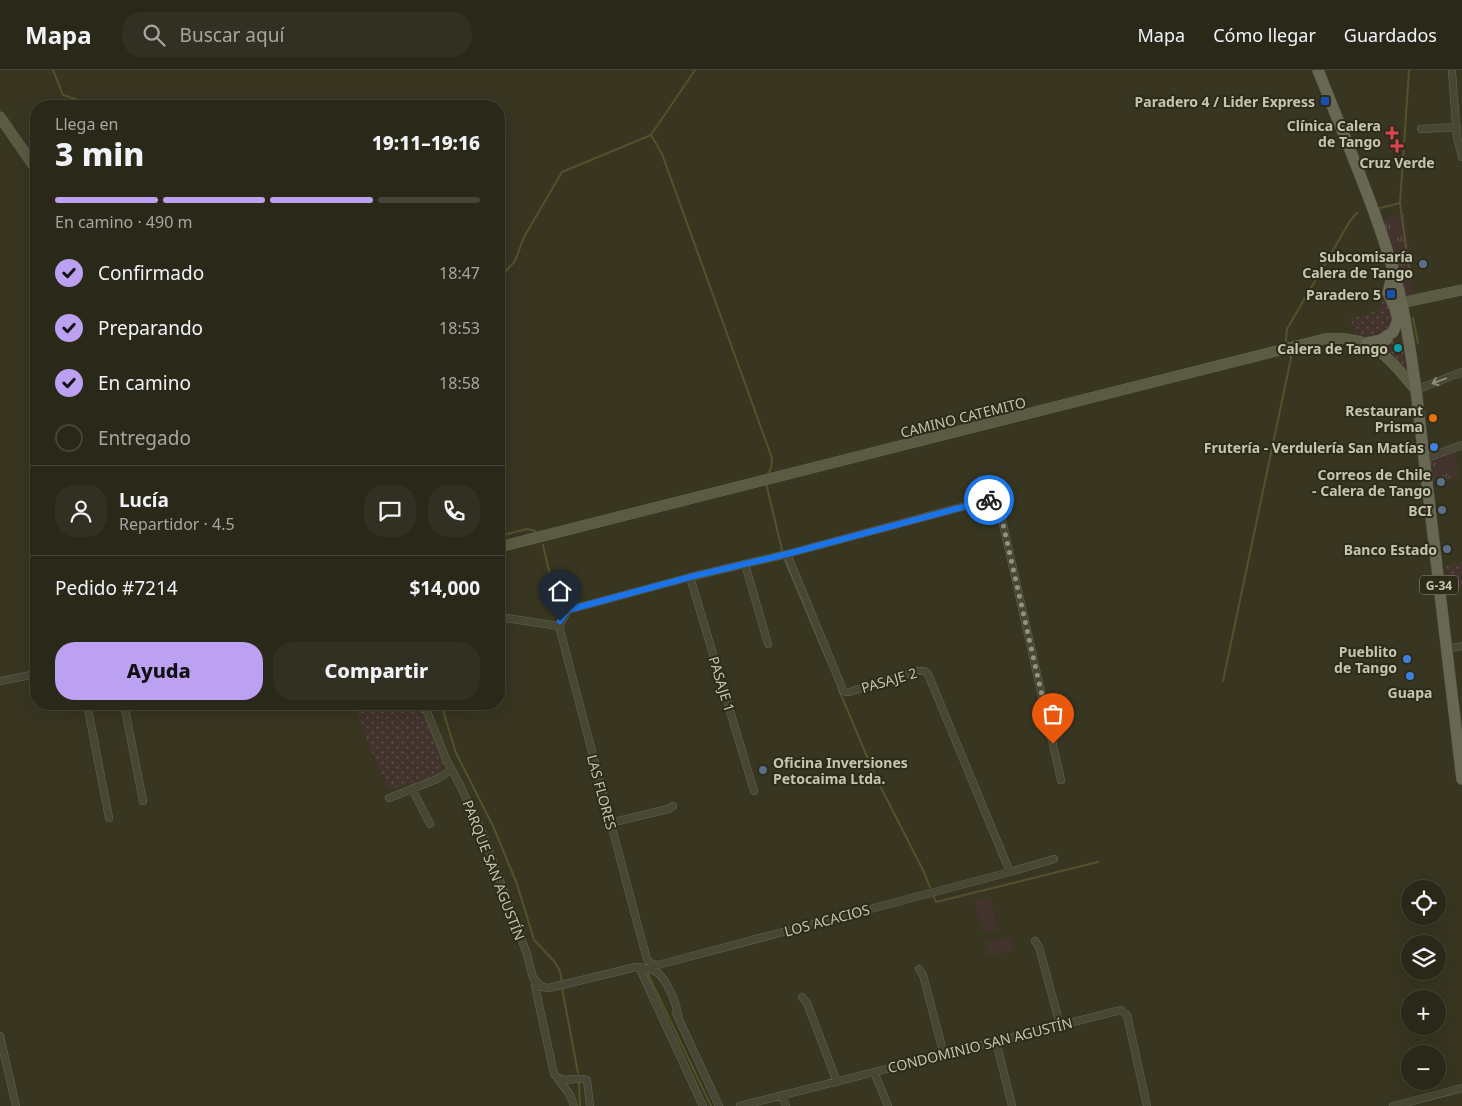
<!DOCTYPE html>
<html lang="es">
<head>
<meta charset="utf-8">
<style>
  :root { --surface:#2a2819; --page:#323022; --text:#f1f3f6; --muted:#a5a6a2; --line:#464438; --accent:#bca0f2 }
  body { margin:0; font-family:"Noto Sans",sans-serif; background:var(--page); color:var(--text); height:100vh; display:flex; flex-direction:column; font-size:19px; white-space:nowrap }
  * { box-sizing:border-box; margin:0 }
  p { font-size:16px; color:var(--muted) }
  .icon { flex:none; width:28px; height:28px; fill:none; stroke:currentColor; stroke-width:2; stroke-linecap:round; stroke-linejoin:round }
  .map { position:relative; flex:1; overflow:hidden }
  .drawer { position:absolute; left:30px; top:30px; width:475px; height:610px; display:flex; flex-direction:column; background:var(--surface); border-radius:20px; box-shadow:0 5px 20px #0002,0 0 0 1px var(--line) }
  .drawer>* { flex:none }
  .controls { position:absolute; left:1401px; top:810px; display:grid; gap:10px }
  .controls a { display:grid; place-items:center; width:45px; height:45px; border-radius:50%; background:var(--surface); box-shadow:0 5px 20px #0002,0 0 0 1px var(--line); font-size:25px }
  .pin { position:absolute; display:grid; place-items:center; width:42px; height:42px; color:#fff; margin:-51px -21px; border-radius:50% 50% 50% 0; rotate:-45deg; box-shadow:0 0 5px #0007 }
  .pin .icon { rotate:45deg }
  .courier { position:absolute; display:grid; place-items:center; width:50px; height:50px; margin:-25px; border:4px solid #1a73e8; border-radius:50%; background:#fff; color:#222; box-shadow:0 1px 6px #0007 }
  .overview em { font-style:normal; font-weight:800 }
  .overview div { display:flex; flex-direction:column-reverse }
  .overview { display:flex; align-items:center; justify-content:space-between; height:85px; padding:0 25px }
  h1 { font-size:32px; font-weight:800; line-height:38px }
  .bar { display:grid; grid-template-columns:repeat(4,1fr); gap:8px 5px; align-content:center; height:60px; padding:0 25px }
  .bar i { height:6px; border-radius:4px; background:var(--line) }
  .bar .on { background:var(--accent) }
  .bar p { grid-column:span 4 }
  .line { display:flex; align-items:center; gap:12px; padding:0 25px; border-top:1px solid var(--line) }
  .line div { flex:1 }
  .round { display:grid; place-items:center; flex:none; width:52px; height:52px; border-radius:20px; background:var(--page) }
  ol { padding:0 25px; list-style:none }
  li { display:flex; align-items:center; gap:15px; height:55px }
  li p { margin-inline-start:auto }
  li .icon { padding:5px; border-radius:50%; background:var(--accent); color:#111; stroke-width:4 }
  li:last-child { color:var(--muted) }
  li i { width:28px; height:28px; border:2px solid var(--line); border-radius:50% }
  .action { display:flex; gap:10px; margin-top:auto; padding:10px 25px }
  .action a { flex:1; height:58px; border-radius:20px; background:var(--accent); color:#111; font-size:20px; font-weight:800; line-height:58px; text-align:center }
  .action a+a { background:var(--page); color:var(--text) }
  header { display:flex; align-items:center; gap:30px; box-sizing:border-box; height:70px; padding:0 25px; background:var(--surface); border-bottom:1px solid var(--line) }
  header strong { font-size:24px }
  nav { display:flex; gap:28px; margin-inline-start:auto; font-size:18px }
  .search { width:350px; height:45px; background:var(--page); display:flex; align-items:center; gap:12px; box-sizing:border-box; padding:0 18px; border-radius:20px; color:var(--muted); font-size:19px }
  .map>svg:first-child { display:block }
</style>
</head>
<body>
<header>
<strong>Mapa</strong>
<div class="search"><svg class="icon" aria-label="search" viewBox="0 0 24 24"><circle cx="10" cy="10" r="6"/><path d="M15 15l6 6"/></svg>Buscar aquí</div>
<nav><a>Mapa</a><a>Cómo llegar</a><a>Guardados</a></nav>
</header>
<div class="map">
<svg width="1462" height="1036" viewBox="0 0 1462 1036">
  <defs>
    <pattern id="grass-dots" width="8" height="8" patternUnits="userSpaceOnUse" patternTransform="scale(1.25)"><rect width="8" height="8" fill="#42342c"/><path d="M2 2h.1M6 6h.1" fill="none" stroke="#5c5048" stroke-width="1.8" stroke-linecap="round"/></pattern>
    <pattern id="park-tufts" width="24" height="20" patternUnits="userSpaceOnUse" patternTransform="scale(1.25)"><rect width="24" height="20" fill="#42342c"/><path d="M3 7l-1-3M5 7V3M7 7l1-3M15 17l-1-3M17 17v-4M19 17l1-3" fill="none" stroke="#5c5048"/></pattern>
  </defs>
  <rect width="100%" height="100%" fill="#383621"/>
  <path fill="url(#grass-dots)" d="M1384 227 1387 231 1393 250C1385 266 1371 266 1355 264L1351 249 1379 240Z
    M1401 269 1407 302 1392 284 1376 273Z
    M1462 492V516L1449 519 1445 495Z
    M353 634 366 636 369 634H420L435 675 444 695 441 703 390 720 376 692Z"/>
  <path fill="url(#park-tufts)" d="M1405 145 1414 223 1404 225 1380 150Z
    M1454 382 1459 406 1434 412 1431 389Z"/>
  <path fill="#42342c" d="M990 826 998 861 983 864 974 829Z
    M1012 866 1015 880 988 886 984 873Z"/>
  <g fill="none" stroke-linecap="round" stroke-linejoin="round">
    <path stroke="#53522d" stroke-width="2" d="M53 0 63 25 97 36
      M651 65 662 84 772 388 771 398 768 404
      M1380 138 1400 133
      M1404 208 1409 199 1400 133 1409 0
      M499 209 515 191 524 167 562 102 651 65 695 0
      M1413 248 1418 273
      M1286 271 1287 259 1350 151 1357 143
      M766 413 782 480
      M499 466 527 459 535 461
      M543 475 559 546
      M784 488 828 592
      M1223 611 1291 288 1290 283
      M839 620 876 708 923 800 930 817
      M441 634 456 683 493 756 517 814 534 870 554 891 560 901 562 913
      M934 827 936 832 1098 792
      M648 904 711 1036
      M562 918 578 1003
      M579 1012 580 1036"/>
    <defs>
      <path id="street" d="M1452 2 1457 67 1462 87
        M1421 59 1457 57
        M1416 320 1462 302
        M1424 389 1462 375
        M787 484 843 620 846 622H849L918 601H924L928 604 1010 802
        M745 494 768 574
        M690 507 754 721
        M499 547 559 556
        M559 556 635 845 647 889 652 894 658 895 1010 802 1054 789
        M559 556 568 540 690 507 787 484 995 428 998 432 1061 710
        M1446 579 1462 576
        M0 611 36 604
        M87 634 109 748
        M124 634 143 731
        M424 634 446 689 460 715 483 764 527 884 533 908 542 917 549 918 636 897C643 897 652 899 658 903 667 911 677 934 678 946
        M412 719 430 754
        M389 728 437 709 451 700
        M610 753 668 739 673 736
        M1035 871 1039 877 1060 955
        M639 897 703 1036
        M919 899 923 905 944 985
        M536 912 535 916 554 1004C562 1015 576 1006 587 1010L590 1036
        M802 927 807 933 837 1012
        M676 943 719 1036
        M0 966 16 1036
        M996 971 1012 1036
        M874 1002 888 1036
        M558 1009 570 1025 574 1036
        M782 1025 786 1036
        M740 1036 1121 940 1127 945 1147 1036
        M1393 1036 1462 1018"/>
      <path id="secondary" d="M0 47 36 99
        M1401 233 1462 220
        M499 477 1324 269C1372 264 1388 287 1416 320"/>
      <path id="primary" d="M1318 0C1348 77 1383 153 1402 234 1408 262 1412 291 1416 320L1462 709
        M1393 202 1388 223 1395 238 1398 250
        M1381 270 1393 262 1400 245
        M1367 273 1387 269"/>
    </defs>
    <use href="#street" stroke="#666552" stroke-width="8"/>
    <use href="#secondary" stroke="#666552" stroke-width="11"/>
    <use href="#primary" stroke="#555441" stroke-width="12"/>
    <use href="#street" stroke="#484735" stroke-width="7"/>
    <use href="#secondary" stroke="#5b5b43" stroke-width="10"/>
    <use href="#primary" stroke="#686753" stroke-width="11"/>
  </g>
  <defs><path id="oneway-shaft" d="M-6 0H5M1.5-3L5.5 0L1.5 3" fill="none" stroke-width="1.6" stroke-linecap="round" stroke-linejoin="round" transform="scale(1.25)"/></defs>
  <use stroke="#8d8c78" href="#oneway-shaft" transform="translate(1439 311) rotate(160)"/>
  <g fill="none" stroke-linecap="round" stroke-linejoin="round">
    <path stroke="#94927d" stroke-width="5" stroke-dasharray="0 9" d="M989 430 995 428 998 432 1053 674"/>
    <path stroke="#1a73e8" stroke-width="6" d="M560 551 568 540 690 507 787 484 989 430"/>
  </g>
  <g fill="#1a4fb4" stroke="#2d2c1a" stroke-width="2">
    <rect x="1320" y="26" width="10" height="10" rx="2.5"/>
    <rect x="1386" y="219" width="10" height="10" rx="2.5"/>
  </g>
  <g fill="#e0444e" stroke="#2d2c1a" stroke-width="2">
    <path d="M1389.5 55.5h5v5h5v5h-5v5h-5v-5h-5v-5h5z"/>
    <path d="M1394.5 68.5h5v5h5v5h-5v5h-5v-5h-5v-5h5z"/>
  </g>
  <g fill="#5c6f8a" stroke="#2d2c1a" stroke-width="2">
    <circle cx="1423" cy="194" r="5"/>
    <circle cx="1441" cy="412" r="5"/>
    <circle cx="1442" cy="440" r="5"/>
    <circle cx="1447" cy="479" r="5"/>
    <circle cx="763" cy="700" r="5"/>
  </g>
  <circle fill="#0f9aa8" stroke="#2d2c1a" stroke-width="2" cx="1398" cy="278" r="5"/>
  <circle fill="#e8710a" stroke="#2d2c1a" stroke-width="2" cx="1433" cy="348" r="5"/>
  <g fill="#3f7fe0" stroke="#2d2c1a" stroke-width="2">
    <circle cx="1434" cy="377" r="5"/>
    <circle cx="1407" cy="589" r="5"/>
    <circle cx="1410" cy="606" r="5"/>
  </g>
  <g text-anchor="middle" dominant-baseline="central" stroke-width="4" stroke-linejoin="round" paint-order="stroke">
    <rect fill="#2d2c1a" stroke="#979682" stroke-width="1" x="1420" y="505.5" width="38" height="19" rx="4"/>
    <g font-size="12" font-weight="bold" fill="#c5c4af">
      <text x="1439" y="515">G-34</text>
    </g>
    <g font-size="14" font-weight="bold" fill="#c5c4af" stroke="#2d2c1a" text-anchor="end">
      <text x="1315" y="31">Paradero 4 / Lider Express</text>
      <text x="1381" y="55">Clínica Calera<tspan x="1381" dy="16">de Tango</tspan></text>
      <text x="1397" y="92" text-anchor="middle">Cruz Verde</text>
      <text x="1413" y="186">Subcomisaría<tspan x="1413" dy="16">Calera de Tango</tspan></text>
      <text x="1381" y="224">Paradero 5</text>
      <text x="1388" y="278">Calera de Tango</text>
      <text x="1423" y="340">Restaurant<tspan x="1423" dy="16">Prisma</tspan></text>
      <text x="1424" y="377">Frutería - Verdulería San Matías</text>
      <text x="1431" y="404">Correos de Chile<tspan x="1431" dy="16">- Calera de Tango</tspan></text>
      <text x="1432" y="440">BCI</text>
      <text x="1437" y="479">Banco Estado</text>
      <text x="1397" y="581">Pueblito<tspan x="1397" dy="16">de Tango</tspan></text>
      <text x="1410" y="622" text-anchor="middle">Guapa</text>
      <text x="773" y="692" text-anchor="start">Oficina Inversiones<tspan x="773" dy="16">Petocaima Ltda.</tspan></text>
    </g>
    <g font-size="14" fill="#c5c4af" stroke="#2d2c1a">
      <text transform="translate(963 347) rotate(-14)">CAMINO CATEMITO</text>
      <text transform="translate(889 610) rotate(-16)">PASAJE 2</text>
      <text transform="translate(722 614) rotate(73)">PASAJE 1</text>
      <text transform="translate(602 722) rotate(75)">LAS FLORES</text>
      <text transform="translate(494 800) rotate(69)">PARQUE SAN AGUSTÍN</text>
      <text transform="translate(827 850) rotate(-15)">LOS ACACIOS</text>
      <text transform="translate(980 975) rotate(-14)">CONDOMINIO SAN AGUSTÍN</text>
    </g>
  </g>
</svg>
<div class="controls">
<a><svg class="icon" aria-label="locate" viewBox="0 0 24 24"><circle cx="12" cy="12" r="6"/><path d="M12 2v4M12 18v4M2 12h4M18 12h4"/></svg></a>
<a><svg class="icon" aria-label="layers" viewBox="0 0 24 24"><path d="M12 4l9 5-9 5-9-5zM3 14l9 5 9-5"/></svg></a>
<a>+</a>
<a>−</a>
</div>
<div class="pin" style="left:1053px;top:674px;background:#ea580c"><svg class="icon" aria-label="bag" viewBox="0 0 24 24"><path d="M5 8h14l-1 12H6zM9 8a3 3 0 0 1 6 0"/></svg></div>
<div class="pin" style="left:560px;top:551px;background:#1f2937"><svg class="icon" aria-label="home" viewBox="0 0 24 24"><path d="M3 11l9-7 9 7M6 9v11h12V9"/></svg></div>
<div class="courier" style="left:989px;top:430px"><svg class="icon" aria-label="bike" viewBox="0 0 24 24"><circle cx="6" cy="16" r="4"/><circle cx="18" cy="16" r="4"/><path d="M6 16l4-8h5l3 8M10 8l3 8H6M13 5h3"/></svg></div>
<section class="drawer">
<div class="overview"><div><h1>3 min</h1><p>Llega en</p></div><em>19:11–19:16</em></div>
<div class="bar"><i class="on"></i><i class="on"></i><i class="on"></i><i></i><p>En camino · 490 m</p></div>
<ol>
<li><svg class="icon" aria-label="check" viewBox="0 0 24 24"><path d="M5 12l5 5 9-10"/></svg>Confirmado<p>18:47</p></li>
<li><svg class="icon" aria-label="check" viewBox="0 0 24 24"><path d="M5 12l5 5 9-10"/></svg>Preparando<p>18:53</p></li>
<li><svg class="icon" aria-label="check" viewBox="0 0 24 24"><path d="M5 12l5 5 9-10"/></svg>En camino<p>18:58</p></li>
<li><i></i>Entregado</li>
</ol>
<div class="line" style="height:90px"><a class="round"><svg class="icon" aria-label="person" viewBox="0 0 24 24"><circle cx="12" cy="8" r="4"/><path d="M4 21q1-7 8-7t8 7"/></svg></a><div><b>Lucía</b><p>Repartidor · 4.5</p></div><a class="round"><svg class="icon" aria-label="chat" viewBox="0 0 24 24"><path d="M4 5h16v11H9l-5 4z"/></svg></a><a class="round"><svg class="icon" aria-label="phone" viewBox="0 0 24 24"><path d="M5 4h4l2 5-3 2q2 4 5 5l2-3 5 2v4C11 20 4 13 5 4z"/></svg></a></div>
<div class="line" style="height:65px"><div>Pedido #7214</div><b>$14,000</b></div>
<div class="action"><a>Ayuda</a><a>Compartir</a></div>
</section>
</div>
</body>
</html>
